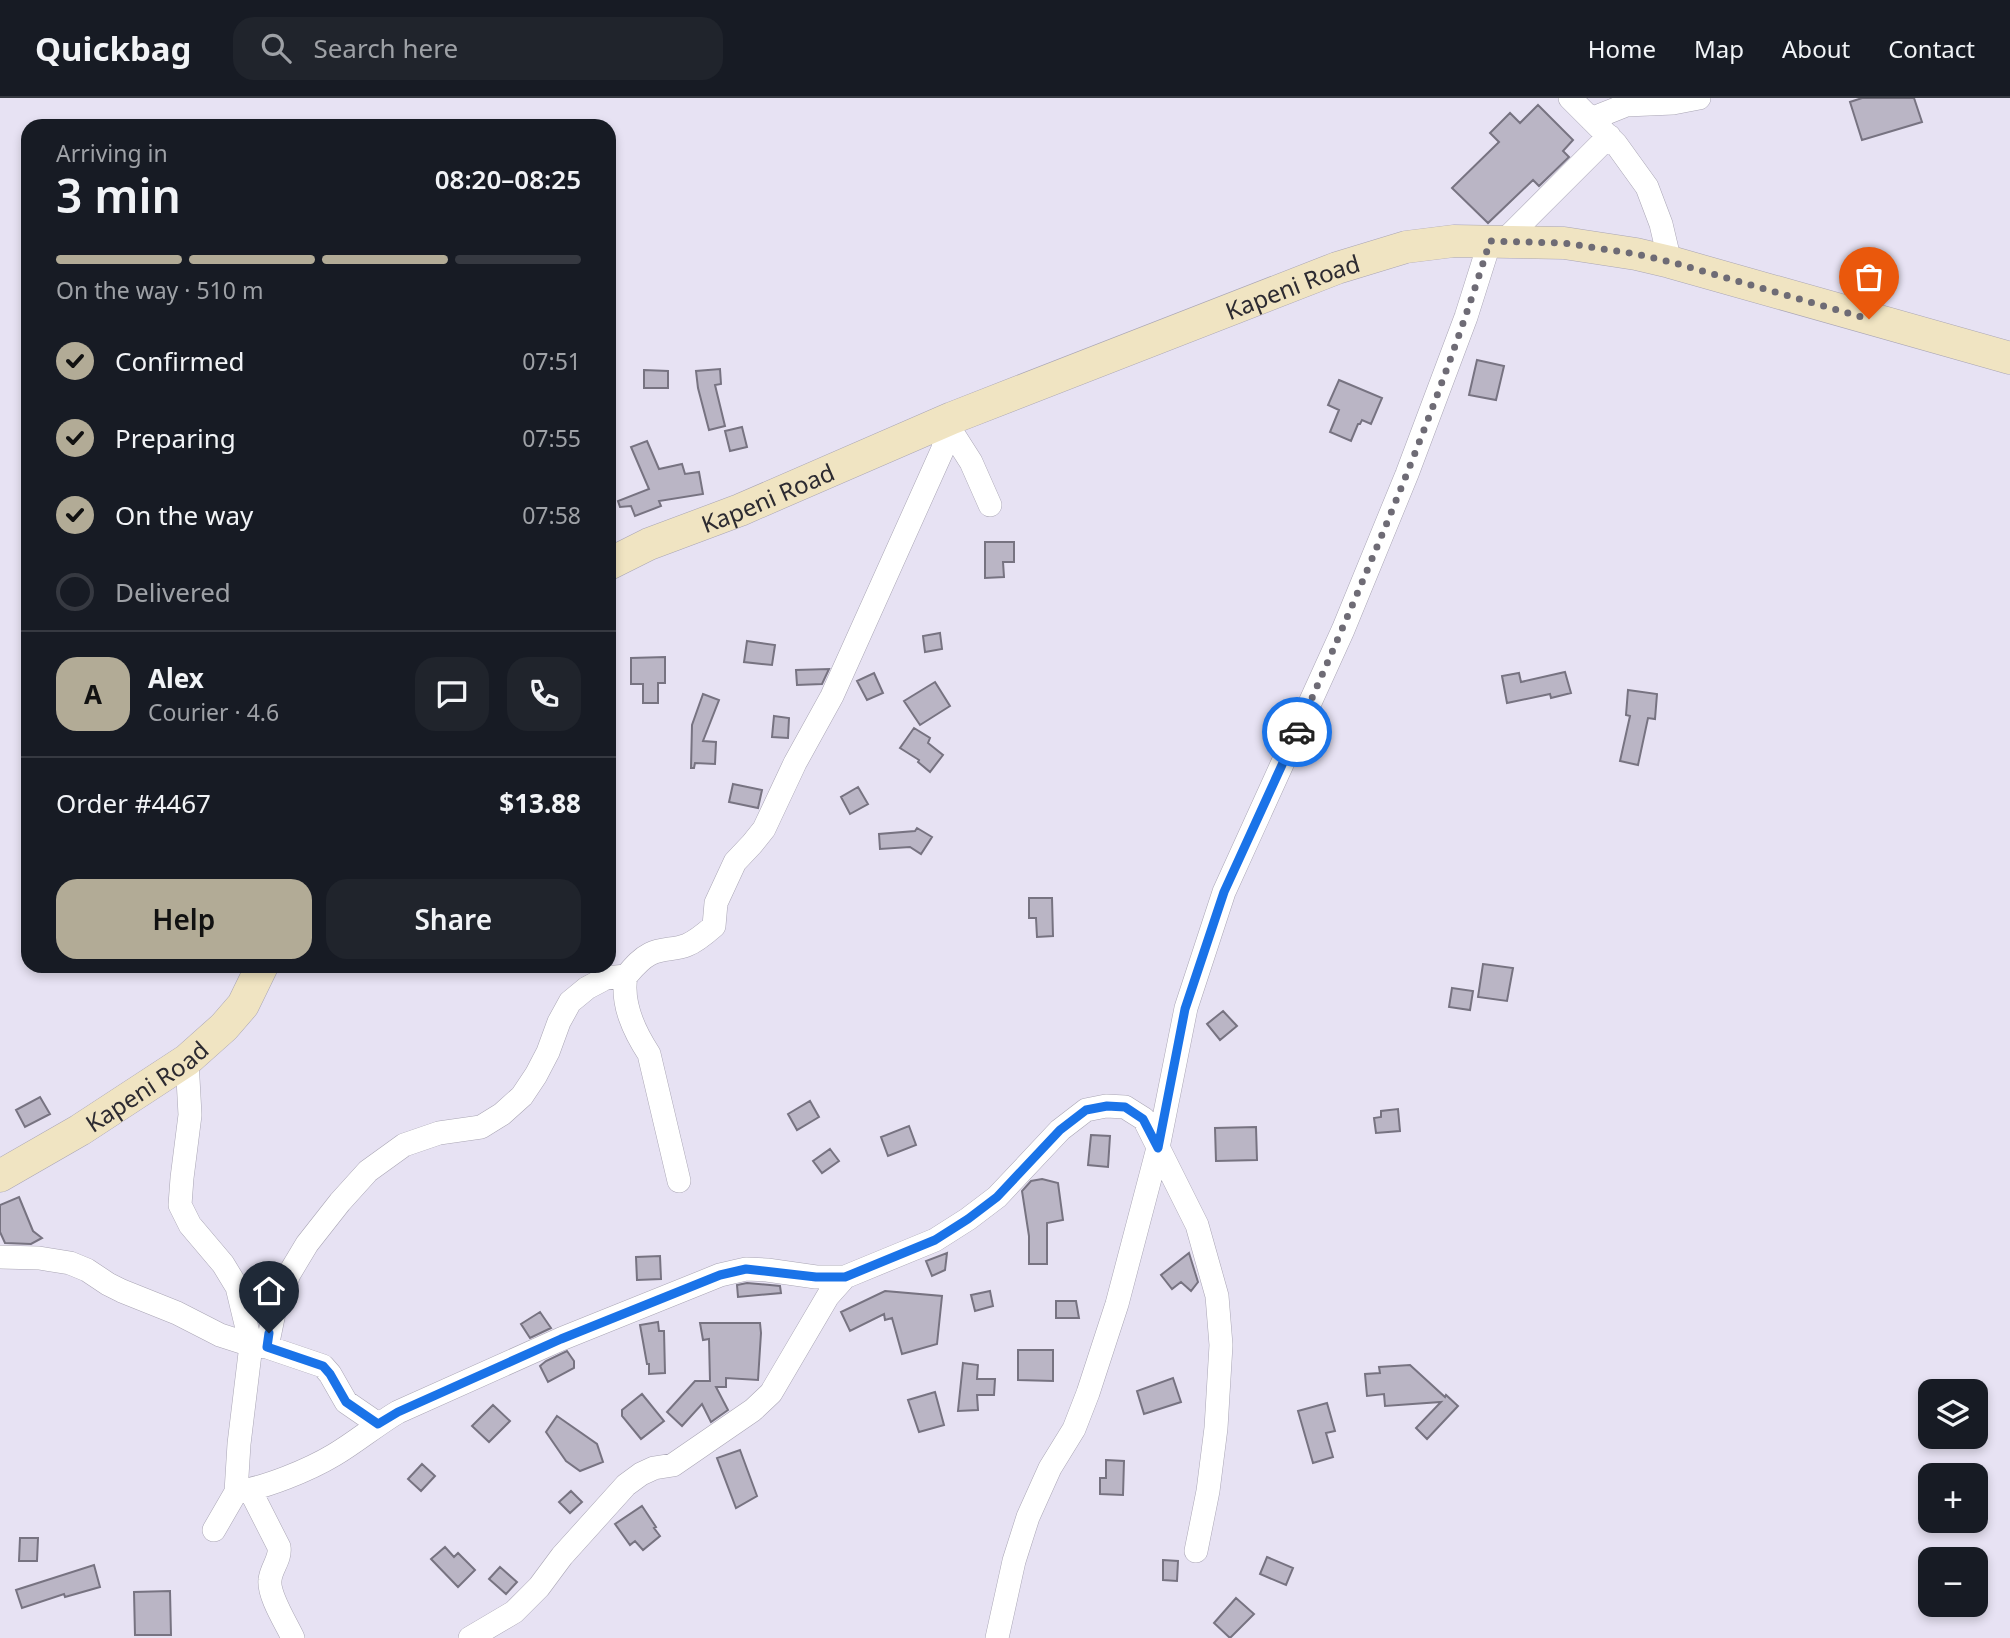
<!DOCTYPE html>
<html lang="en">
<head>
<meta charset="utf-8">
<style>
  :root { --surface:#171b24; --page:#20242c; --text:#f1f3f6; --muted:#9ea1a6; --line:#363941; --accent:#b2ab96 }
  body { margin:0; font-family:"Noto Sans",sans-serif; background:var(--page); color:var(--text); height:100vh; display:flex; flex-direction:column; font-size:26px; white-space:nowrap }
  * { box-sizing:border-box; margin:0 }
  p { font-size:23px; color:var(--muted) }
  .icon { flex:none; width:38px; height:38px; fill:none; stroke:currentColor; stroke-width:2; stroke-linecap:round; stroke-linejoin:round }
  .map { position:relative; flex:1; overflow:hidden }
  .side { position:absolute; left:21px; top:21px; width:595px; height:854px; display:flex; flex-direction:column; background:var(--surface); border-radius:21px; box-shadow:0 4px 10px #0003 }
  .side>* { flex:none }
  .tools { position:absolute; left:1918px; top:1281px; display:grid; gap:14px }
  .tools a { display:grid; place-items:center; width:70px; height:70px; border-radius:14px; background:var(--surface); box-shadow:0 4px 10px #0003; font-size:35px }
  .pin { position:absolute; display:grid; place-items:center; width:60px; height:60px; color:#fff; margin:-72px -30px; border-radius:50% 50% 50% 0; rotate:-45deg; box-shadow:0 0 7px #0007 }
  .pin .icon { rotate:45deg }
  .courier { position:absolute; display:grid; place-items:center; width:70px; height:70px; margin:-35px; border:5px solid #1a73e8; border-radius:50%; background:#fff; color:#222; box-shadow:0 2px 9px #0007 }
  .summary em { font-style:normal; font-weight:600 }
  .summary div { display:flex; flex-direction:column-reverse }
  .summary { display:flex; align-items:center; justify-content:space-between; height:119px; padding:0 35px }
  h1 { font-size:46px; font-weight:600; line-height:52px }
  .bar { display:grid; grid-template-columns:repeat(4,1fr); gap:10px 7px; align-content:center; height:84px; padding:0 35px }
  .bar i { height:9px; border-radius:5px; background:var(--line) }
  .bar .selected { background:var(--accent) }
  .bar p { grid-column:span 4 }
  .line { display:flex; align-items:center; gap:18px; padding:0 35px; border-top:2px solid var(--line) }
  .line div { flex:1 }
  .round { display:grid; place-items:center; flex:none; width:74px; height:74px; border-radius:21px; background:var(--page) }
  ol { padding:0 35px; list-style:none }
  li { display:flex; align-items:center; gap:21px; height:77px }
  li p { margin-inline-start:auto }
  li .icon { padding:7px; border-radius:50%; background:var(--accent); color:#111; stroke-width:4 }
  li:last-child { color:var(--muted) }
  li i { width:38px; height:38px; border:4px solid var(--line); border-radius:50% }
  .action { display:flex; gap:14px; margin-top:auto; padding:14px 35px }
  .action a { flex:1; height:80px; border-radius:21px; background:var(--accent); color:#111; font-size:28px; font-weight:600; line-height:80px; text-align:center }
  .action a+a { background:var(--page); color:var(--text) }
  header { display:flex; align-items:center; gap:42px; box-sizing:border-box; height:98px; padding:0 35px; background:var(--surface); border-bottom:2px solid var(--line) }
  header strong { font-size:33px }
  nav { display:flex; gap:38px; margin-inline-start:auto; font-size:24px }
  .search { width:490px; height:63px; background:var(--page); display:flex; align-items:center; gap:18px; box-sizing:border-box; padding:0 24px; border-radius:21px; color:var(--muted); font-size:26px }
  .map>svg:first-child { display:block }
</style>
</head>
<body>
<header>
<strong>Quickbag</strong>
<div class="search"><svg class="icon" aria-label="search" viewBox="0 0 24 24"><circle cx="10" cy="10" r="6"/><path d="M15 15l6 6"/></svg>Search here</div>
<nav><a>Home</a><a>Map</a><a>About</a><a>Contact</a></nav>
</header>
<div class="map">
<svg width="2010" height="1540" viewBox="0 0 2010 1540">
  <rect width="100%" height="100%" fill="#e7e2f3"/>
  <path fill="#bab5c5" stroke="#777381" stroke-width="2" d="M1862 0H1914L1922 24 1862 42 1850 4Z
    M1538 7 1573 42 1563 53 1569 59 1539 88 1533 82 1488 125 1452 90 1499 44 1490 35 1510 15 1520 25Z
    M1477 262 1504 268 1496 302 1469 297Z
    M720 271 721 286 715 287 725 328 709 332 698 290 696 273Z
    M644 272 668 273V290H644Z
    M1339 282 1382 300 1371 326 1362 322 1360 326H1358L1351 343 1330 334 1339 312 1328 307Z
    M742 329 747 349 730 353 725 333Z
    M647 343 659 371 682 366 685 376 699 374 703 396 659 403 661 408 635 418 631 408 620 409 618 403 649 391 631 349Z
    M985 444H1014V464H1003L1004 479 985 480Z
    M940 535 942 551 925 554 923 538Z
    M747 543 775 547 772 567 744 564Z
    M665 559V585H658V605H643V586H631V560Z
    M829 571 822 586 797 587 796 572Z
    M1565 574 1571 595 1551 600 1550 596 1507 605 1502 578 1519 575 1521 584Z
    M874 575 883 595 867 602 857 583Z
    M935 584 950 608 920 627 904 603Z
    M1628 592 1657 596 1655 621 1648 620 1638 667 1620 663 1630 618 1626 617Z
    M703 596 719 602 703 643 716 644 715 666 695 665 694 670H691L692 627Z
    M774 618 789 620 788 640 772 639Z
    M914 630 930 640 928 645 943 657 930 674 918 664 919 662 900 650Z
    M733 686 762 692 758 710 729 704Z
    M858 689 868 706 850 716 841 699Z
    M917 730 932 739 921 756 910 749 880 751 879 736 915 733Z
    M1029 800H1052L1053 838 1037 839 1036 820H1029Z
    M1483 866 1513 870 1507 903 1478 899Z
    M1452 890 1473 893 1470 912 1449 909Z
    M1223 913 1237 928 1220 942 1207 926Z
    M40 999 50 1016 25 1029 16 1012Z
    M810 1003 819 1019 797 1032 788 1016Z
    M1398 1011 1400 1033 1376 1035 1374 1020 1381 1019V1013Z
    M909 1028 916 1047 888 1058 881 1039Z
    M1256 1029 1257 1062 1216 1063 1215 1030Z
    M1091 1037 1110 1038 1108 1069 1088 1067Z
    M830 1051 839 1063 822 1075 813 1063Z
    M1042 1081 1058 1085 1063 1122 1047 1125V1166H1029V1138L1022 1093 1031 1083Z
    M19 1099 33 1133 42 1140 31 1146 5 1145 0 1134V1107Z
    M947 1155 945 1172 932 1178 926 1163Z
    M1189 1155 1198 1184 1191 1193 1181 1184 1172 1191 1161 1177Z
    M660 1158 661 1181 637 1182 636 1159Z
    M747 1185 780 1188 781 1195 738 1199 737 1187Z
    M885 1193 942 1198 937 1246 902 1256 892 1220 885 1222 884 1216 850 1233 841 1214Z
    M990 1193 993 1208 975 1213 971 1197Z
    M1056 1203H1076L1079 1220H1056Z
    M540 1214 551 1230 530 1240 521 1226Z
    M658 1224 659 1233H664L665 1275 649 1276V1266H647L640 1227Z
    M700 1225H760L761 1235 758 1282 726 1280V1289H716L728 1312 711 1324 702 1306 682 1328 667 1314 695 1283H710L709 1241 703 1242Z
    M1018 1252H1053V1283L1018 1282Z
    M567 1253 574 1263V1270L548 1284 540 1268 546 1263Z
    M963 1265 978 1267 977 1281H995L994 1297H977L978 1312 958 1313Z
    M1410 1267 1445 1299 1446 1297 1458 1308 1427 1341 1416 1330 1441 1304 1385 1308 1384 1296 1367 1298 1365 1276 1380 1275 1379 1269Z
    M1173 1280 1181 1304 1144 1316 1137 1293Z
    M935 1294 944 1327 919 1334 908 1302Z
    M642 1296 664 1323 641 1341 622 1318V1312Z
    M1327 1305 1335 1333 1326 1335 1333 1359 1313 1365 1298 1313Z
    M493 1307 510 1323 489 1344 472 1328Z
    M557 1318 597 1346 603 1364 580 1373 566 1363 546 1334Z
    M740 1352 757 1398 736 1410 717 1360Z
    M1106 1362 1124 1363 1123 1397 1100 1396V1380H1106Z
    M422 1366 435 1378 421 1393 408 1381Z
    M571 1393 582 1404 570 1415 559 1404Z
    M642 1408 656 1429 654 1430 660 1438 643 1452 635 1443 630 1447 615 1426Z
    M20 1440H38L37 1463H19Z
    M445 1449 454 1459 458 1455 475 1472 458 1489 431 1461Z
    M1267 1459 1293 1470 1286 1487 1260 1476Z
    M1163 1462 1178 1463 1177 1483 1163 1482Z
    M94 1467 100 1489 65 1499 64 1496 22 1510 16 1492Z
    M500 1469 517 1484 506 1496 489 1481Z
    M170 1493 171 1537H135L134 1494Z
    M1236 1500 1254 1516 1230 1540 1214 1525Z"/>
  <g fill="none" stroke-linecap="round" stroke-linejoin="round">
    <defs>
      <path id="minor" d="M1570 0 1616 46 1647 89 1661 126 1670 164
        M1591 21 1626 7 1673 5 1699 0
        M1504 143 1609 38
        M948 328 971 364 990 407
        M626 878C621 906 634 933 649 956L679 1083
        M187 962 190 1017 182 1080 180 1107 190 1127 223 1166 237 1189 251 1247 239 1346 236 1394 214 1432
        M0 1159 39 1160 70 1165 87 1172 108 1186 122 1193 177 1215 220 1237 251 1247 267 1249 323 1268 330 1276 346 1304 378 1326
        M267 1249 274 1215 289 1176 307 1146 340 1104 368 1073 404 1047 439 1035 481 1029 502 1016 522 998 536 977 548 954 559 924 570 904 587 890 606 880 626 878C633 870 640 861 650 856 662 850 675 852 687 847 697 843 706 835 714 828L716 805 735 764 752 746 764 731 795 665 832 598 942 353 952 320
        M250 1392 279 1449C281 1461 271 1470 270 1482 268 1497 286 1525 293 1540
        M236 1394C265 1390 309 1372 334 1357 356 1344 376 1327 398 1314L561 1241 720 1177 746 1171 767 1172 816 1179H845
        M470 1540 514 1514 539 1489 562 1458 626 1387 641 1376 654 1370 673 1367 753 1312 771 1295 828 1198 845 1179 935 1142 968 1121 997 1099 1060 1032 1086 1012 1106 1008 1125 1009 1144 1021 1197 1127 1217 1198 1221 1247 1216 1330 1208 1393 1196 1453
        M997 1540 1014 1463 1028 1419 1050 1370 1074 1331 1088 1295 1117 1206 1158 1050 1186 910 1224 794 1343 532 1407 376 1466 219 1490 143"/>
      <g id="secondary">
        <path id="s1" d="M609 466 649 446 740 412 952 320 1337 170 1406 149 1454 143 1564 145 1636 156 1670 164 2010 260"/>
        <path id="s2" d="M0 1078 80 1032 187 962 224 929 243 907 262 868"/>
      </g>
    </defs>
    <use href="#minor" stroke="#a9a5b4" stroke-width="24"/>
    <use href="#secondary" stroke="#a9a5b4" stroke-width="33"/>
    <use href="#minor" stroke="#fff" stroke-width="23"/>
    <use href="#secondary" stroke="#f0e4c2" stroke-width="32"/>
  </g>
  <g fill="none" stroke-linecap="round" stroke-linejoin="round">
    <path stroke="#6e6b75" stroke-width="7" stroke-dasharray="0 12.6" d="M1297 634C1368 473 1438 311 1490 143L1564 145 1636 156 1671 164 1869 221"/>
    <path stroke="#1a73e8" stroke-width="9" d="M269 1235 267 1249 323 1268 330 1276 346 1304 378 1326 398 1314 561 1241 720 1177 746 1171 816 1179H845L935 1142 968 1121 997 1099 1060 1032 1086 1012 1107 1008 1125 1009 1143 1021 1158 1050 1185 911 1224 794 1297 634"/>
  </g>
  <g text-anchor="middle" dominant-baseline="central" stroke-width="6" stroke-linejoin="round" paint-order="stroke">
    <g font-size="24" fill="#2d2b31" stroke="#e7e2f3">
      <text stroke="none"><textPath href="#s1" startOffset="738">Kapeni Road</textPath></text>
      <text stroke="none"><textPath href="#s1" startOffset="172">Kapeni Road</textPath></text>
      <text stroke="none"><textPath href="#s2" startOffset="172">Kapeni Road</textPath></text>
    </g>
  </g>
</svg>
<div class="tools">
<a><svg class="icon" aria-label="layers" viewBox="0 0 24 24"><path d="M12 4l9 5-9 5-9-5zM3 14l9 5 9-5"/></svg></a>
<a>+</a>
<a>−</a>
</div>
<div class="pin" style="left:1869px;top:221px;background:#ea580c"><svg class="icon" aria-label="bag" viewBox="0 0 24 24"><path d="M5 8h14l-1 12H6zM9 8a3 3 0 0 1 6 0"/></svg></div>
<div class="pin" style="left:269px;top:1235px;background:#1f2937"><svg class="icon" aria-label="home" viewBox="0 0 24 24"><path d="M3 11l9-7 9 7M6 9v11h12V9"/></svg></div>
<div class="courier" style="left:1297px;top:634px"><svg class="icon" aria-label="car" viewBox="0 0 24 24"><path d="M5 17H2v-5l4-1 3-4h7l3 4 3 1v5h-3M9 17h6M6 11h13"/><circle cx="7" cy="17" r="2"/><circle cx="17" cy="17" r="2"/></svg></div>
<section class="side">
<div class="summary"><div><h1>3 min</h1><p>Arriving in</p></div><em>08:20–08:25</em></div>
<div class="bar"><i class="selected"></i><i class="selected"></i><i class="selected"></i><i></i><p>On the way · 510 m</p></div>
<ol>
<li><svg class="icon" aria-label="check" viewBox="0 0 24 24"><path d="M5 12l5 5 9-10"/></svg>Confirmed<p>07:51</p></li>
<li><svg class="icon" aria-label="check" viewBox="0 0 24 24"><path d="M5 12l5 5 9-10"/></svg>Preparing<p>07:55</p></li>
<li><svg class="icon" aria-label="check" viewBox="0 0 24 24"><path d="M5 12l5 5 9-10"/></svg>On the way<p>07:58</p></li>
<li><i></i>Delivered</li>
</ol>
<div class="line" style="height:126px"><b class="round" style="background:var(--accent);color:#111">A</b><div><b>Alex</b><p>Courier · 4.6</p></div><a class="round"><svg class="icon" aria-label="chat" viewBox="0 0 24 24"><path d="M4 5h16v11H9l-5 4z"/></svg></a><a class="round"><svg class="icon" aria-label="phone" viewBox="0 0 24 24"><path d="M5 4h4l2 5-3 2q2 4 5 5l2-3 5 2v4C11 20 4 13 5 4z"/></svg></a></div>
<div class="line" style="height:91px"><div>Order #4467</div><b>$13.88</b></div>
<div class="action"><a>Help</a><a>Share</a></div>
</section>
</div>
</body>
</html>
